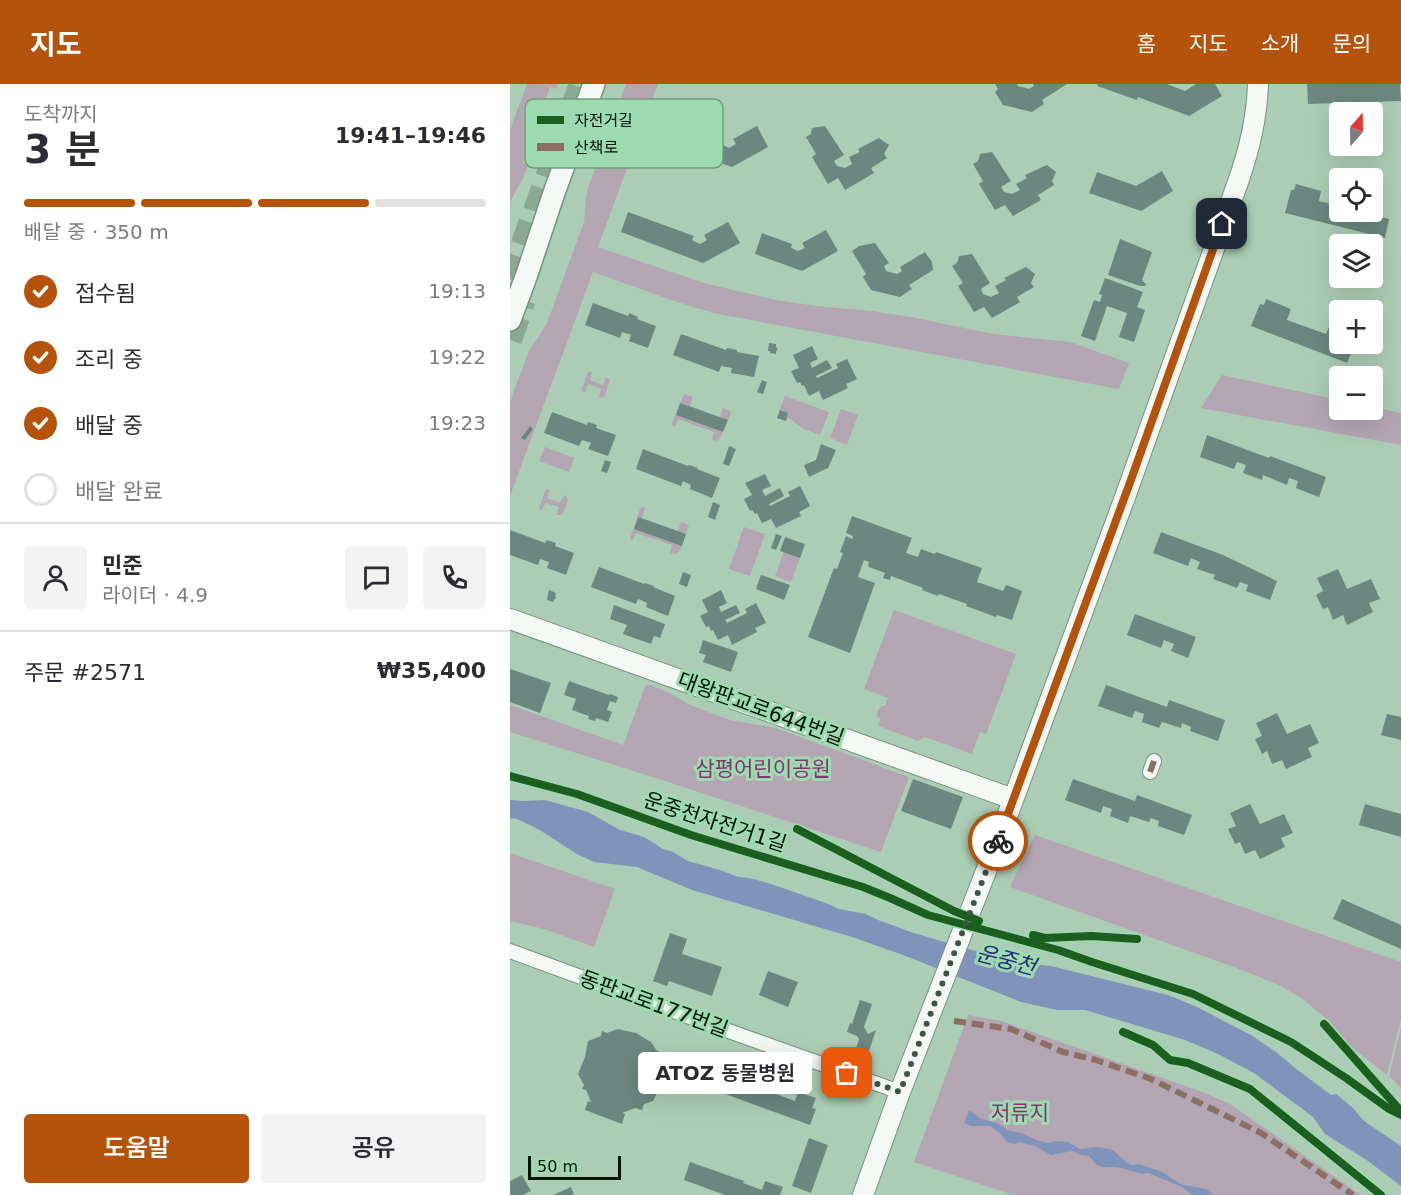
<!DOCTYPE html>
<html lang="ko">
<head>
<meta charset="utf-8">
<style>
  :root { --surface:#fff; --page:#f2f2f3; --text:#2b2b33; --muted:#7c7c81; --line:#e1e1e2; --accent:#b45309 }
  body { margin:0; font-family:"DejaVu Sans","Noto Sans KR",sans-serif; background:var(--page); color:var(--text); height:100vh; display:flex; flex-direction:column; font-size:22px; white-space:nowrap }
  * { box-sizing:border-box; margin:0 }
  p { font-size:20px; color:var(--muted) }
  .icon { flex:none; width:33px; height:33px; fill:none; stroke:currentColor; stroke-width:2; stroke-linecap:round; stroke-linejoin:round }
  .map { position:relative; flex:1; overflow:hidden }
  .panel { display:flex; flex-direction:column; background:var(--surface); width:510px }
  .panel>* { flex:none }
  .needle { width:39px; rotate:20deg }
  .fabs { position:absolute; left:819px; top:18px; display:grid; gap:12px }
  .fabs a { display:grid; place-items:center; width:54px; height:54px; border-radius:6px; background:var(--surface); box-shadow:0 6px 24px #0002; font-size:30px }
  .scale { position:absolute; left:18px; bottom:15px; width:93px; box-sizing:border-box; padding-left:6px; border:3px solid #011607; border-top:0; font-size:16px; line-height:21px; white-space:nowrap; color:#011607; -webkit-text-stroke:4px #9edaaf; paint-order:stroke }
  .pin { position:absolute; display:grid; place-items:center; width:51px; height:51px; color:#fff; margin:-26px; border-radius:12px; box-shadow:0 3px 9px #0006 }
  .courier { position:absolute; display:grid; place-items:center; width:60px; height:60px; margin:-30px; border:4px solid #b45309; border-radius:50%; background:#fff; color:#222; box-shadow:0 2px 8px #0007 }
  .bubble { position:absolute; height:42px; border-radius:6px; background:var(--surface); box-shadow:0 6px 24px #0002; font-size:20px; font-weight:600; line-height:42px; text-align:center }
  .headline em { font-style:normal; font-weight:600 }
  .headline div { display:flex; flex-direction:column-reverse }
  .headline { display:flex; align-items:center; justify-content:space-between; height:102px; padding:0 24px }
  h1 { font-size:39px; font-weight:600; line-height:45px }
  .bar { display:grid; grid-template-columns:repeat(4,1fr); gap:9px 6px; align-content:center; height:72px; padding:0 24px }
  .bar i { height:8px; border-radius:4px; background:var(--line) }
  .bar .current { background:var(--accent) }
  .bar p { grid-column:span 4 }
  .line { display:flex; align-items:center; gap:15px; padding:0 24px; border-top:2px solid var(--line) }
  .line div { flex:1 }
  .round { display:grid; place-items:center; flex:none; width:63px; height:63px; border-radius:6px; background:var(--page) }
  ol { padding:0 24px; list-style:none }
  li { display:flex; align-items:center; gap:18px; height:66px }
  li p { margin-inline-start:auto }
  li .icon { padding:6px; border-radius:50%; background:var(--accent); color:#fff; stroke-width:4 }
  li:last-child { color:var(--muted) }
  li i { width:33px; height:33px; border:3px solid var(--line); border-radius:50% }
  .button { display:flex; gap:12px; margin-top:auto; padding:12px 24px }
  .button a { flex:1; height:69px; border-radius:6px; background:var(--accent); color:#fff; font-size:24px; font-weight:600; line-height:69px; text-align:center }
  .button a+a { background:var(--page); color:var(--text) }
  header { display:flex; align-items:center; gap:36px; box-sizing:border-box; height:84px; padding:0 30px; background:var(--accent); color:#fff }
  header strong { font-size:28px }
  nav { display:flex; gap:33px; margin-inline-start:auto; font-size:21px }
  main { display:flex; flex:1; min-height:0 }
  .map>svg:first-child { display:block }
</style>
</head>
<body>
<header>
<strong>지도</strong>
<nav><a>홈</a><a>지도</a><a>소개</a><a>문의</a></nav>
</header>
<main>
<section class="panel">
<div class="headline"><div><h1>3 분</h1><p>도착까지</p></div><em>19:41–19:46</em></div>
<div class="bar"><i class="current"></i><i class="current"></i><i class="current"></i><i></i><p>배달 중 · 350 m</p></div>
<ol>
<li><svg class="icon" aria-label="check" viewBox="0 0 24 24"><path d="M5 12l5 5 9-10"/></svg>접수됨<p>19:13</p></li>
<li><svg class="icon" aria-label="check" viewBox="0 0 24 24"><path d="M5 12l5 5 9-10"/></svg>조리 중<p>19:22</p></li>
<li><svg class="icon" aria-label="check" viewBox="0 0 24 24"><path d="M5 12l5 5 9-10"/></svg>배달 중<p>19:23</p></li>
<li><i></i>배달 완료</li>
</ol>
<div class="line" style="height:108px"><a class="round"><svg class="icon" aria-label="person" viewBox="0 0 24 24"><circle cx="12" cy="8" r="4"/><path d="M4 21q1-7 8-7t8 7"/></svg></a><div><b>민준</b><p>라이더 · 4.9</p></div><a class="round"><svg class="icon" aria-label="chat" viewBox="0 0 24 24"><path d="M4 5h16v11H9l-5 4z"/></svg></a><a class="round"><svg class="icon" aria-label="phone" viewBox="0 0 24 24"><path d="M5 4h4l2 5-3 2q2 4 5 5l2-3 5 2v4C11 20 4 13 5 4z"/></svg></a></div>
<div class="line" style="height:78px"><div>주문 #2571</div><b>₩35,400</b></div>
<div class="button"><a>도움말</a><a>공유</a></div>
</section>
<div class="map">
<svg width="891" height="1111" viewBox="0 0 891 1111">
  <rect width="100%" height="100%" fill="#accdb5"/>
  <path fill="#b4a5b2" d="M17 0H48L46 5 40 3 13 79 18 81 13 94 0 118V46Z
    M116 0H148L88 163 194 199 266 216 307 222 362 227 401 233 483 250 560 258 619 279 609 305 203 229 164 217 83 188 0 412V318L18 269 37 239 74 138 76 114 78 104Z
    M78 288H82L80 296 93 301 96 293 100 296 95 312 93 314 89 313 91 305 78 300 75 308 71 307Z
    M712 291 829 316 830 326H862L863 323 891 329V361L691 324Z
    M174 310 183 313 180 322 210 333 213 324 219 326 221 329 218 336 170 319 166 331 213 348 210 355 205 357 202 355 204 348 168 335 165 342H163L162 339Z
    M275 312 319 328 310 351 294 345 284 338V337L277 334 276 337 267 334Z
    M331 325 348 331 337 361 320 354Z
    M35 363 64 374 59 388 29 377Z
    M37 405 40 406 37 414 50 419 54 411 57 413 58 416 52 431H46L49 423 35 419 32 426 29 425 35 407Z
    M132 423 135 424 132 434 168 447 171 438 179 441 176 450 128 433 124 445 172 462 167 470 160 469 162 461 126 449 123 456 120 455 130 425Z
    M234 443 255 450 240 492 219 485Z
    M275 465 291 471 281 498 265 492Z
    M384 526 506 570 476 650 470 648 462 670 415 653 408 657 368 642 370 635 367 631 368 626 372 622H375L378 614 354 605Z
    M136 600 156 607 180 621 220 636 266 644 399 693 371 768 155 697 0 648V621L113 661Z
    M525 751 891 878V935L877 991 833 956 815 934 794 916 769 901 724 883 500 803Z
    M0 769 105 805 84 863 34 845 0 837Z
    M458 931 491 937 690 1007 720 1020 851 1111H503L404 1078Z
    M891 943V1004L879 992Z"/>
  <path fill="#8094bb" d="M0 716 13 717 35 716 78 728 110 746 134 753 153 765 163 768 178 777 213 787 225 792 244 795 261 800 316 819 329 825 356 830 368 836 404 849 503 878 541 882 658 911 685 922 741 951 766 968 785 984 821 1011 826 1010 843 1024 854 1037 891 1062V1102L858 1077 815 1050 803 1033 744 989 708 970 675 956 575 926H547L511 918 393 871 342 853 182 806 127 783 84 778 67 770 28 745 7 735 0 734Z
    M459 1026 470 1034 489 1040 497 1046 511 1049 529 1057 536 1059 546 1057 558 1058 570 1065 587 1063 599 1065 604 1067 617 1079 622 1081 629 1080 653 1088 670 1100 696 1105 704 1111H683L672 1103 641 1090 637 1089 633 1090 607 1083H593L587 1081 579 1072 570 1071 563 1067 541 1071 525 1062 510 1058 505 1060 500 1059 496 1057 490 1049 480 1042H461L454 1039Z"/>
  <path fill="#6b877f" d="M485 0H507L508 2 519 5 524 2 523 0H557L532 16 534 20 522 28 493 21 485 8 488 5Z
    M588 0H657L675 7 686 0H705L712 12 679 32 628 13 627 16 587 2Z
    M797 0H890L891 17 798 20Z
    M147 32 212 56 211 60 219 64 226 60 223 55 247 42 258 63 222 83 139 52Z
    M315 42 334 71 324 77 327 82 335 84 342 80 339 73 350 68 348 65 369 54 379 61 374 70 377 74 361 84 364 89 335 106 328 94 318 100 302 73 306 70 296 53 301 50 302 44Z
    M482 68 501 97 491 103 494 108 502 110 510 106 506 100 517 94 515 91 537 81 546 88 542 97 544 101 528 111 531 116 503 132 495 121 485 126 469 100 473 97 463 80 468 77 470 70Z
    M652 87 663 107 631 127 579 109 587 88 626 102Z
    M786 100 811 107 809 117 830 122V128H861L860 130 879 135 875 154 775 129 781 106H784Z
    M118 128 184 152 182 156 190 160 197 156 194 151 218 138 230 159 193 179 111 148Z
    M316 146 328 167 292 187 245 170 252 149 282 160 281 164 288 167 295 164 292 159Z
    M610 155 642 168 632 196 636 200 635 202H630L598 191Z
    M365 159 379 179 374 182 376 187 387 190 392 187 390 183 415 168 422 178 423 186 399 201 402 205 390 213 361 206 353 193 356 190 342 167 349 162Z
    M462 170 480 199 471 205 473 210 481 213 489 209 485 202 496 196 494 194 516 183 525 190 521 199 524 203 507 213 510 218 482 234 474 223 464 228 448 202 453 199 442 182 447 179 449 172Z
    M595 194 633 208 627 223 635 226 624 258 609 253 617 229 597 222 585 257 571 252 584 216 590 218 592 211 589 210Z
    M756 215 781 225 777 236 816 250 820 240 829 244 826 254 830 255V260L844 261 837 279 741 242 750 220 754 221Z
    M83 219 118 232 119 229 128 233 127 235 146 242 138 264 119 257 121 251 112 248 110 254 75 241Z
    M171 250 216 266 217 264 227 266V268L249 272 244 293 221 289 222 284 211 282 209 288 163 271Z
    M259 259 266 260V263L268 265 266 267V270L260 269V267H258Z
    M302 262 308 275 300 279 302 284 317 276 322 284 306 292 307 294 328 284 326 280 337 275 347 295 336 300 338 304 313 316 309 307 299 312 294 301 292 302 290 298 287 299 281 287 289 284 283 271Z
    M252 296 257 298 253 310 247 308Z
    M170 319 218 336 213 348 166 331Z
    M270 326 278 329 276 337 267 334Z
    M42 328 77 341 78 338 87 341 86 344 106 351 98 372 78 365 81 359 72 356 69 362 34 349Z
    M20 342 23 345 15 356 11 354Z
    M697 351 759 374 760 372 816 393 809 413 786 404 788 397 779 394 777 401 753 391 752 396 733 389 736 381 727 378 724 385 690 373Z
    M311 360 326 366 318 384 299 393 294 381 306 376Z
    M219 362 226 365 219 382 213 380Z
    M133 365 178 382 179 381 188 384 187 385 210 394 202 414 180 405 181 401 173 397 171 402 126 385Z
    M95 376 101 378 97 389 91 387Z
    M255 390 261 402 252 406 255 412 270 404 274 412 259 420 260 422 280 412 278 408 290 402 300 422 289 428 291 432 266 444 261 435 252 439 247 429 245 430 242 426 240 427 234 415 242 411 235 399Z
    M203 418 210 421 205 436 198 433Z
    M342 432 402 454 396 469 408 473 411 465 425 470 426 468 472 484 467 498 493 507 496 501 512 507 502 536 487 531 486 533 456 522 457 520 429 510 428 512 412 506 413 504 381 492 380 496 373 494 375 489 359 483 358 481 359 478 354 476 348 493 365 499 340 569 298 553 324 484 327 485 333 469 330 468 336 452 342 455 343 452 336 449Z
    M128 433 176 450 172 462 124 445Z
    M0 446 35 459 37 456 46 459 45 462 64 469 56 491 37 484 39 478 30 475 28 481 0 471Z
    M651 448 713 471 767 497 760 516 736 507 738 501 730 498 727 504 703 495 705 491 687 485 690 478 681 474 678 482 643 469Z
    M266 450 272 452 266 466 261 464Z
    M275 453 295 460 290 474 270 467Z
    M89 483 134 500 135 499 144 502 143 503 165 512 158 532 136 523 137 519 128 515 126 520 81 503Z
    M828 485 837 505 861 495 870 515 859 519 863 528 837 541 833 531 823 536 818 523 813 525 806 511 813 507 807 494Z
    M173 488 181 491 177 503 169 500Z
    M251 491 280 501 274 516 246 505Z
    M39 506 46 509 45 512 46 514 44 516 43 518 37 516Z
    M211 506 217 519 209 523 211 528 226 521 230 529 215 536 217 539 237 529 235 525 246 519 256 539 245 544 247 548 222 561 218 551 208 556 203 546 201 547 199 542 196 543 190 532 198 528 192 516Z
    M104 521 155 540 150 554 144 552 141 560 113 550 117 541 100 535Z
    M625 530 686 553 678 574 661 567 664 560 654 556 651 564 617 551Z
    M193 556 228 568 221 588 193 578 196 571 189 569Z
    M0 585 41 599 30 629 0 618Z
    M59 597 99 611 100 610 108 613 106 619 100 617 97 626 102 628 98 638 86 634 85 637 78 635 79 632 62 626 66 615 54 611Z
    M596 601 657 623 659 616 715 636 708 657 680 647 681 643 672 639 671 644 652 638 649 644 632 638 634 630 625 627 622 634 588 622Z
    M767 629 777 650 800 640 809 659 798 664 802 673 776 685 772 676 762 680 757 667 752 670 745 655 752 652 746 639Z
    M877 630 891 633V656L871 651Z
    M403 695 453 713 441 745 391 727Z
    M563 695 625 717 627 711 682 731 674 751 648 742 649 737 641 734 639 738 620 732 618 739 600 732 602 725 593 722 591 729 555 716Z
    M740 720 750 740 774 730 783 749 771 754 775 763 750 775 745 766 735 770 730 758 725 760 718 745 726 742 720 729Z
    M855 720 891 730V753L849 741Z
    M832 815 891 841V865L823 835Z
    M160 849 177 855 172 870 212 883 202 912 159 897 157 902 143 897Z
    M258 887 288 898 278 923 249 911Z
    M350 916 362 920 354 943 358 950 366 946 358 970 346 965 349 955 347 952 337 948 340 939 342 940Z
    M108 945 126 949 141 958 147 967 154 969 152 976 155 986 151 1001 143 1017 134 1020 132 1026 125 1024 112 1029 115 1030 112 1040 75 1026 78 1017 81 1018 76 1006 72 1005 74 1001 68 990 75 973 78 957 91 952 92 947 97 949Z
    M213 989 267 1008 266 1010 285 1017 288 1008 306 1014 302 1024 306 1025 300 1041 207 1007Z
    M299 1054 318 1061 301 1109 282 1102Z
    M180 1078 234 1097 233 1099 252 1106 255 1097 273 1103 270 1111H215L174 1096Z
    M12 1091 21 1107 13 1111H0V1097Z
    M61 1103 64 1111H43Z"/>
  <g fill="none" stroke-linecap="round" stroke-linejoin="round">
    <path stroke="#8aa892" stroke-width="24" stroke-dasharray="24 12" stroke-linecap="butt" d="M0 195 71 0
      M0 256 14 216"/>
    <defs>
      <path id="street" d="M640 688 644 677
        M0 867 199 940 390 1008"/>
      <path id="secondary" d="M0 535 503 715
        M353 1111 390 1008 492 746 615 413 728 98C739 67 747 33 748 0"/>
      <path id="primary" d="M0 236 17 190 45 106 84 0"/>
    </defs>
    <use href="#street" stroke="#77907f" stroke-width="16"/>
    <use href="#secondary" stroke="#77907f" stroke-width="22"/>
    <use href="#primary" stroke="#77907f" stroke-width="24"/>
    <use href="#street" stroke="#f3f8f4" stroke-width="14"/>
    <use href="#secondary" stroke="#f3f8f4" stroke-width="20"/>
    <use href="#primary" stroke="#f3f8f4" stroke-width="21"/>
    <path stroke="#8d6e63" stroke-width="6" stroke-dasharray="12 6" stroke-linecap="butt" d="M640 688 644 677
      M444 937 501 945 553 968 586 976 641 995 751 1049 843 1111"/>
    <defs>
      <path id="cycleway" d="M0 692 67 710 181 751 353 803 380 814 418 831 548 866 582 878 683 910 781 958 836 994 879 1025 891 1031
        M287 745 444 827 469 837
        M523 851 535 854 581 852 627 855
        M814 940 889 1025
        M613 948 643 961 660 976 678 979 740 1005 871 1111"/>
    </defs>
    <use href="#cycleway" stroke="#9edaaf" stroke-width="11"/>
    <use href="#cycleway" stroke="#1b5e20" stroke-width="8"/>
  </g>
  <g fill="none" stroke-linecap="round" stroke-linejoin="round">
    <path stroke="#3d5644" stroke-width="6" stroke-dasharray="0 10.8" d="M337 989 390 1008 488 757"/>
    <path stroke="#b45309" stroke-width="8" d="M488 757 622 393 712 140"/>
  </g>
  <g text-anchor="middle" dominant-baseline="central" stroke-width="6" stroke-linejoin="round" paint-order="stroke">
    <g font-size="21" fill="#011607" stroke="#9edaaf">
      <text transform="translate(251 625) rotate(20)">대왕판교로644번길</text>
      <text transform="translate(205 738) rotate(18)">운중천자전거1길</text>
      <text transform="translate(144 920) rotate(20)">동판교로177번길</text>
    </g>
    <g font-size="21" fill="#803676" stroke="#9edaaf">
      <text x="253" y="685">삼평어린이공원</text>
      <text x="510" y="1029">저류지</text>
    </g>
    <g font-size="22" font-style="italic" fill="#232a79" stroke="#9edaaf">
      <text transform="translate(496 876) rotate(15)">운중천</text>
    </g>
  </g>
  <rect x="15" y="15" width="198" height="69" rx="9" fill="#9edaaf" stroke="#6f9f7d" stroke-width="1.5"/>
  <rect x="27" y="32" width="27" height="8" fill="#1b5e20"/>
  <rect x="27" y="59" width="27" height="8" fill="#8d6e63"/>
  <g font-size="16" fill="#011607">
    <text x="64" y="42">자전거길</text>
    <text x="64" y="69">산책로</text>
  </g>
</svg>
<div class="fabs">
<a><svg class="needle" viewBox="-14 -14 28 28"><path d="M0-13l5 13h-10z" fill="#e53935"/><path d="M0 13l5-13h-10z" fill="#7c7c81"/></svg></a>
<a><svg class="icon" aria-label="locate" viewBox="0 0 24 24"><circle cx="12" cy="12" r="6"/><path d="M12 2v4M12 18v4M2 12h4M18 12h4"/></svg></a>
<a><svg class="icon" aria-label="layers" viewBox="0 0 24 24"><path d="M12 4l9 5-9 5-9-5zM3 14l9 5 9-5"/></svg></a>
<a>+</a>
<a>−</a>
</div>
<div class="scale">50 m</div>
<div class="pin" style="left:337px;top:989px;background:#ea580c"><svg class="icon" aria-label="bag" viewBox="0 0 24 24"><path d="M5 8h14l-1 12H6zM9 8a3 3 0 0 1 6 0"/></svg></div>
<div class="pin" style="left:712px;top:140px;background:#1f2937"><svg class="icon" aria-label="home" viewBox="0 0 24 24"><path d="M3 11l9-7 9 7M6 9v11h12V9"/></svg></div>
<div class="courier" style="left:488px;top:757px"><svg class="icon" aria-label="bike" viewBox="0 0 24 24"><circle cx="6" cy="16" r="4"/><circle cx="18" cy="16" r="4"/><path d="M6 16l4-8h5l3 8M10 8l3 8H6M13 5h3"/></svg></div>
<div class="bubble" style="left:128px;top:968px;width:174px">ATOZ 동물병원</div>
</div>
</main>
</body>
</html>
